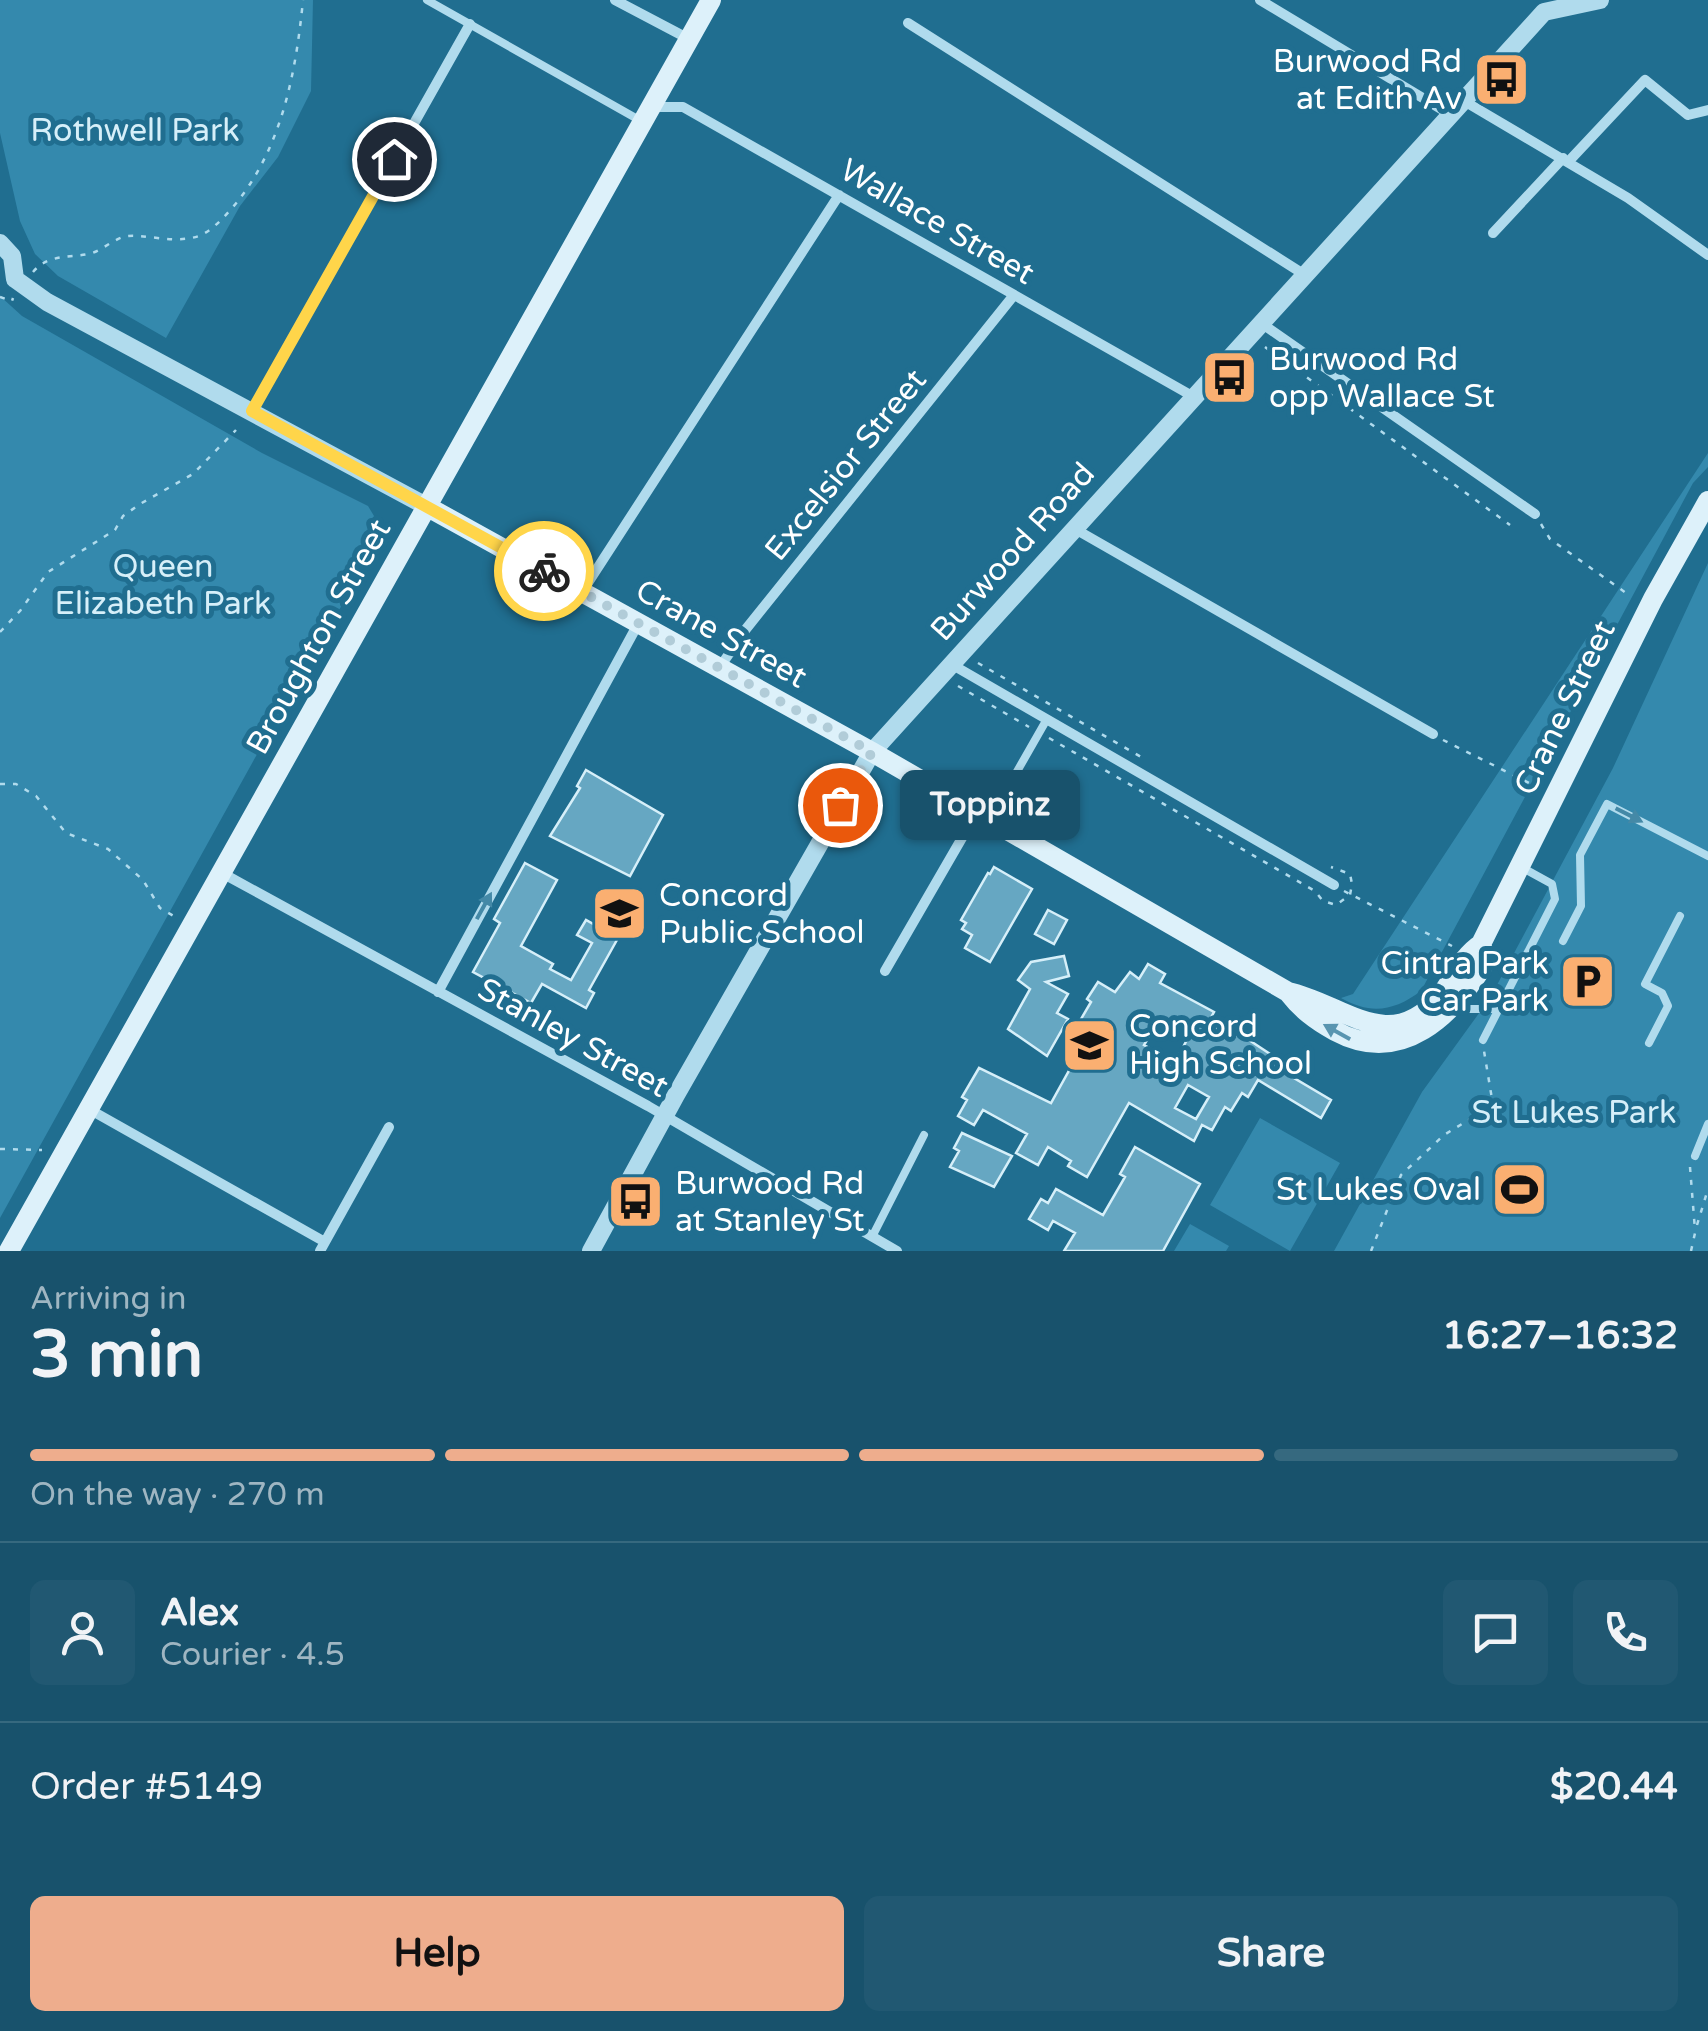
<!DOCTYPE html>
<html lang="en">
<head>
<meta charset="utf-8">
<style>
  :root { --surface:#18526c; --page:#215872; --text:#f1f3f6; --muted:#9fb6c2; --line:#36697f; --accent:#eead8d }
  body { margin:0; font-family:"Varela Round",sans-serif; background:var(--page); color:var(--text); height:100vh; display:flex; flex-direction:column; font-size:38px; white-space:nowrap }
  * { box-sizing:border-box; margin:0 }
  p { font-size:32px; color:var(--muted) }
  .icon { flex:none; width:55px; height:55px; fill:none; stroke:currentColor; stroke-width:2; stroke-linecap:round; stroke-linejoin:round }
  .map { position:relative; height:1251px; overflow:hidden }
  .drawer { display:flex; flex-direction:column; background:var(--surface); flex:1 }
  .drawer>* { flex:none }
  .pin { position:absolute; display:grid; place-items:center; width:85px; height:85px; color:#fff; margin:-42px; border:5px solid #fff; border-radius:50%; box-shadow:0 2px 10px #0007 }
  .courier { position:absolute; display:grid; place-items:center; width:100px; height:100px; margin:-50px; border:8px solid #ffd54a; border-radius:50%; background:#fff; color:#222; box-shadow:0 2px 12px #0007 }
  .bubble { position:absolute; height:70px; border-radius:15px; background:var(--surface); box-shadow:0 2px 8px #0004; font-size:32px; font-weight:800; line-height:70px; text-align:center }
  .headline em { font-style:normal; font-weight:800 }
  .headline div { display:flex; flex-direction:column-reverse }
  .headline { display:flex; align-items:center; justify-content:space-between; height:170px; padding:0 30px }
  h1 { font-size:65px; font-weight:800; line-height:75px }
  .bar { display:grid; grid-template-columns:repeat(4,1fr); gap:15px 10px; align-content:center; height:120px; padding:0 30px }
  .bar i { height:12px; border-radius:8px; background:var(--line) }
  .bar .active { background:var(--accent) }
  .bar p { grid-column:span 4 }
  .line { display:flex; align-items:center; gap:25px; padding:0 30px; border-top:2px solid var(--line) }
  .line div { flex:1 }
  .round { display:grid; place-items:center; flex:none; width:105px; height:105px; border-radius:15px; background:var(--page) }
  .primary-button { display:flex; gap:20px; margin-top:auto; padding:20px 30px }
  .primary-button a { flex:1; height:115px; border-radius:15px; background:var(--accent); color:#111; font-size:40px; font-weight:800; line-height:115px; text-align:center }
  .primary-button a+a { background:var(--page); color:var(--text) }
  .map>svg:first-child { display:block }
</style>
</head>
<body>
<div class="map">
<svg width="1708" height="1251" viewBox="0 0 1708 1251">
  <rect width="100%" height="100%" fill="#206e90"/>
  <path fill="#3489ad" d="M0 0H313L311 91 278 157 240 206 166 338 58 276 35 254 20 221 0 133Z
    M0 296 22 316 262 453 368 506 377 521 386 528 276 720 0 1218Z
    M1708 453V467L1693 483 1421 991C1394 1011 1371 1015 1341 998L1353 994Z
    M1708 563V1251H1334L1422 1092 1490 998 1613 768Z
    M1260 1118 1340 1163 1290 1251 1210 1205Z
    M1190 1224 1229 1246 1226 1251H1174Z"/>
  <path fill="#66a7c2" stroke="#d6eff9" stroke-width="2.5" fill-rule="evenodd" d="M586 770 663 815 630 876 550 836 580 788 577 786Z
    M525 863 557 880 521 946 553 964 550 969 571 980 592 943 577 935 586 920 618 938 589 990 594 993 586 1008 542 984 531 1003 473 972 500 923 494 919Z
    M994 867 1032 889 990 962 965 948 972 935 962 929 966 923 961 920 988 873 990 874Z
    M1048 910 1067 920 1054 944 1035 934Z
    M1064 956 1069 976 1046 982 1068 994 1057 1013 1068 1019 1047 1056 1008 1029 1030 989 1018 980 1031 962Z
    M1148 964 1165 974 1160 983 1214 1012 1208 1023 1234 1038 1237 1033 1252 1042 1293 1069 1289 1075 1331 1100 1321 1118 1258 1080 1248 1097 1242 1093 1231 1111 1225 1107 1212 1130 1202 1125 1194 1141 1129 1103 1087 1177 1068 1166 1071 1161 1048 1147 1038 1165 1016 1153 1027 1134 983 1110 974 1125 958 1116 967 1100 962 1097 979 1068 1051 1103 1087 1038 1074 1031 1091 1002 1087 999 1098 982 1115 992 1130 972 1139 979ZM1159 1020 1189 1036 1175 1062 1144 1045ZM1188 1085 1209 1097 1196 1119 1175 1108Z
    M962 1133 1012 1156 994 1187 950 1167 959 1151 954 1148Z
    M1135 1147 1200 1184 1163 1251H1064L1075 1233 1053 1221 1048 1230 1029 1219 1041 1199 1048 1203 1056 1189 1103 1215 1125 1177 1120 1174Z"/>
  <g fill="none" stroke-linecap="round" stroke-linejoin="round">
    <path stroke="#b0dbed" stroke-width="2.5" stroke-dasharray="5 8" stroke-linecap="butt" d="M33 272C48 254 68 258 89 254 101 251 111 241 123 237 141 232 172 245 199 236 213 230 223 218 233 207 282 149 296 72 303 0
      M0 297 12 301 13 298
      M1265 347 1510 525
      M1541 524 1550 539 1626 593
      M0 632 20 611 48 572 115 530 123 516 140 504 193 474 236 430
      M978 663 1143 758
      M958 686 1029 727
      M1049 738 1315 891 1323 901 1336 905 1350 895 1352 884 1350 874 1331 867
      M1443 740 1539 788
      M0 784H16L36 796 66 833 108 849 143 880 160 908 177 918
      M1344 891 1452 946
      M0 1149 42 1150
      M1690 1167 1695 1230
      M1697 1225 1708 1189
      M1371 1251 1401 1175 1444 1135 1493 1105 1484 1051
      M1691 1251 1695 1233"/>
    <path stroke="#b0dbed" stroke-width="8" d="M427 0 641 121
      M1003 796 1047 719
      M1563 941 1581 906 1580 855 1607 804 1708 856
      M1453 1009H1498
      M1483 1040 1555 899 1552 884 1521 867
      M1649 1043 1668 1006 1662 993 1645 984 1680 916
      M1695 1156 1708 1124
      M872 1237 924 1135"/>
    <path stroke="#b0dbed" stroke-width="10" d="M615 0 689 39
      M1260 0 1451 115
      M908 23 1305 275
      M1464 101 1628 198 1708 255
      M652 107H683L1194 397
      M1569 161 1645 80 1688 115 1708 110
      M1493 233 1563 158
      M1261 323 1535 514
      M252 411 470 24
      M1075 529 1433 734
      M582 592 839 195
      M951 664 1334 885
      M720 667 746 629 1014 295
      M222 873 648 1106 897 1251
      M885 971 977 812
      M438 992 638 624
      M87 1108 325 1242
      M320 1251 389 1127"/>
    <path stroke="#b0dbed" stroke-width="18" d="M0 243 12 256 15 279
      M15 279 47 302 426 506
      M591 1251 676 1095 872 752 1544 12 1600 0"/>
    <path stroke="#ddf1fa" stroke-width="20" d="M426 506 872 752 1288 992C1341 1003 1388 1056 1438 999 1454 980 1460 958 1481 944L1653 599 1708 501
      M1288 992C1302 1010 1315 1020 1335 1031 1402 1067 1453 1015 1486 961L1481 944
      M9 1251 711 0"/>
  </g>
  <defs><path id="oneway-solid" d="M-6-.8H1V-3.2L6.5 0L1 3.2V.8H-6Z" transform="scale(2.5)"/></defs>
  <g fill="#4489a7">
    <use href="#oneway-solid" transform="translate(1629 815) rotate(27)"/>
    <use href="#oneway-solid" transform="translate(484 906) rotate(-61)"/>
  </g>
  <use fill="#5995b0" href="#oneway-solid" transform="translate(1337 1032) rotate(-151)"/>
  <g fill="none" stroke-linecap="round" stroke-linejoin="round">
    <path stroke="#b1ccd8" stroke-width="10" stroke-dasharray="0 18" d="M544 571 872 752 840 805"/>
    <path stroke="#ffd54a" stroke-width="12" d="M394 159 252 411 544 571"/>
  </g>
  <defs>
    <symbol id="bus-square" viewBox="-11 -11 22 22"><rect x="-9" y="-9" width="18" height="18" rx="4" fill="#faaf71" stroke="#206e90"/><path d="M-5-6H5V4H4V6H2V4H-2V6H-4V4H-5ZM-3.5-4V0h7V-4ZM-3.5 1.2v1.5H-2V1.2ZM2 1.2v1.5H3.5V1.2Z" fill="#111"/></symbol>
    <symbol id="school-square" viewBox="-11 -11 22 22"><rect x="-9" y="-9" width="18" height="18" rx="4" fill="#faaf71" stroke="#206e90"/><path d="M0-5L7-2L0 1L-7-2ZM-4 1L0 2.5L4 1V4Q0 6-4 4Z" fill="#111"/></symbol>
    <symbol id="parking-square" viewBox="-11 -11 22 22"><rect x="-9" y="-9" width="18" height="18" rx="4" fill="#faaf71" stroke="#206e90"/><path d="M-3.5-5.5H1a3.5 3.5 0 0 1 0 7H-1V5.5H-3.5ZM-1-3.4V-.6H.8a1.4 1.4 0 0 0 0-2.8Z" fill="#111"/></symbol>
    <symbol id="stadium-square" viewBox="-11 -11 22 22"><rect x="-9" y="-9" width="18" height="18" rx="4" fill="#faaf71" stroke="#206e90"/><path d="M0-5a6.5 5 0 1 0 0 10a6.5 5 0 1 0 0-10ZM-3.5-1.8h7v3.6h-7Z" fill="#111"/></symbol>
  </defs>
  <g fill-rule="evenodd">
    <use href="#bus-square" x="1470" y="48" width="63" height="63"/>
    <use href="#bus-square" x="1198" y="346" width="63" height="63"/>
    <use href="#school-square" x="588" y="882" width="63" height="63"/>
    <use href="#parking-square" x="1556" y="950" width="63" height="63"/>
    <use href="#school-square" x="1058" y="1014" width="63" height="63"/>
    <use href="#stadium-square" x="1488" y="1158" width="63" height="63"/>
    <use href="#bus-square" x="604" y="1170" width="63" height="63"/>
  </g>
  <g text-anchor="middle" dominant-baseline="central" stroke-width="10" stroke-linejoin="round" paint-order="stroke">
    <g font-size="32" fill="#fff" stroke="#206e90" text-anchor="start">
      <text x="1462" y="62" text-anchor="end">Burwood Rd<tspan x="1462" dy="37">at Edith Av</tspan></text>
      <text x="1269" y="360">Burwood Rd<tspan x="1269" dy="37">opp Wallace St</tspan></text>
      <text x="659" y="896">Concord<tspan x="659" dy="37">Public School</tspan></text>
      <text x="1549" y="964" text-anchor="end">Cintra Park<tspan x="1549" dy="37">Car Park</tspan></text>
      <text x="1129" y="1027">Concord<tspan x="1129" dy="37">High School</tspan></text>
      <text x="675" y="1184">Burwood Rd<tspan x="675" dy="37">at Stanley St</tspan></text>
      <text x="1481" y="1190" text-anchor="end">St Lukes Oval</text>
    </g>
    <g font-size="32" fill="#d6eff9" stroke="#206e90">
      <text x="135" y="131">Rothwell Park</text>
      <text x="163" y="567">Queen<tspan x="163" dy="37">Elizabeth Park</tspan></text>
      <text x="1574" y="1113">St Lukes Park</text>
    </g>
    <g font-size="32" fill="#fff" stroke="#206e90">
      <text transform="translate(937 222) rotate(30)">Wallace Street</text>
      <text transform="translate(846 465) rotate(-51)">Excelsior Street</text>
      <text transform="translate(1013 552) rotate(-48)">Burwood Road</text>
      <text transform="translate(721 634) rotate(29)">Crane Street</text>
      <text transform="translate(319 637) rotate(-61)">Broughton Street</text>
      <text transform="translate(1565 708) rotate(-64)">Crane Street</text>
      <text transform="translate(573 1038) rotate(29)">Stanley Street</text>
    </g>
  </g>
</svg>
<div class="pin" style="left:840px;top:805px;background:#ea580c"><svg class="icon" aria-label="bag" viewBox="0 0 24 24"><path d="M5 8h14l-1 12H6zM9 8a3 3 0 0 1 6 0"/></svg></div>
<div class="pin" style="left:394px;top:159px;background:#1f2937"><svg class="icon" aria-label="home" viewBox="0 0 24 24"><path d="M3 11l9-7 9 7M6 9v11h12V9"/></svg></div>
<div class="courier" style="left:544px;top:571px"><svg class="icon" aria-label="bike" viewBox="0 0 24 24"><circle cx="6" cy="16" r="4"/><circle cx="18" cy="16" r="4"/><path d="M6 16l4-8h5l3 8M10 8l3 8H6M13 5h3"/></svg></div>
<div class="bubble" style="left:900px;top:770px;width:180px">Toppinz</div>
</div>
<section class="drawer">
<div class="headline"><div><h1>3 min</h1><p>Arriving in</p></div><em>16:27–16:32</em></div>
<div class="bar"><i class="active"></i><i class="active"></i><i class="active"></i><i></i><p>On the way · 270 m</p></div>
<div class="line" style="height:180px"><a class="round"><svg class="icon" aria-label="person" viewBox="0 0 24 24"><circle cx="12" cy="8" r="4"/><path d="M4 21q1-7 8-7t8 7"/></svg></a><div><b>Alex</b><p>Courier · 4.5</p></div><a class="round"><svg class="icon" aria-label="chat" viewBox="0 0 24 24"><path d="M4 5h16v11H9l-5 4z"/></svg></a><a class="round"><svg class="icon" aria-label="phone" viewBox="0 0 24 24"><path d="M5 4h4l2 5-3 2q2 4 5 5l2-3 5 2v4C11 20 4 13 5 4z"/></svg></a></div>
<div class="line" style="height:130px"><div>Order #5149</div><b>$20.44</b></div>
<div class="primary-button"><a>Help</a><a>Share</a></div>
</section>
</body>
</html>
